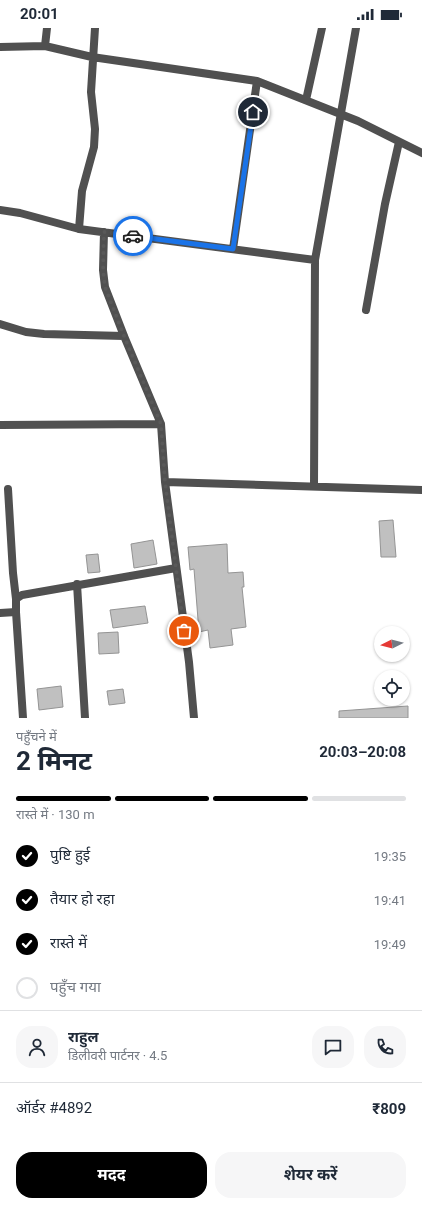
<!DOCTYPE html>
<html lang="hi">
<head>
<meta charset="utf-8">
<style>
  :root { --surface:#fff; --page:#f6f6f7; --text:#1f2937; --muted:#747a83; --line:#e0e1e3; --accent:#000 }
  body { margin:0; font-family:Roboto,"Noto Sans Devanagari",sans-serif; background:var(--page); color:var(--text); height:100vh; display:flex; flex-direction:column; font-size:15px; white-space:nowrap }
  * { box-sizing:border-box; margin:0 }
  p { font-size:13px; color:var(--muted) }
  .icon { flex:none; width:22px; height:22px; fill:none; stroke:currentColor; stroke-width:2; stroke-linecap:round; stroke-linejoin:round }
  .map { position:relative; height:690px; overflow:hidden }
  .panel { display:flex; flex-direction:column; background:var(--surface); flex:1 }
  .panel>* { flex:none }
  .needle { width:26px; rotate:264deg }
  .controls { position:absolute; left:374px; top:598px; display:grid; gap:8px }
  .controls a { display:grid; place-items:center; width:36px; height:36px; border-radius:50%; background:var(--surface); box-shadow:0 1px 3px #0004; font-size:20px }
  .pin { position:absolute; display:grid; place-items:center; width:34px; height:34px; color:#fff; margin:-17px; border:2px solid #fff; border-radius:50%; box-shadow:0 1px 4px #0007 }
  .courier { position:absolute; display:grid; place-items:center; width:40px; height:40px; margin:-20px; border:3px solid #1a73e8; border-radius:50%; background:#fff; color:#222; box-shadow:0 1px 5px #0007 }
  .overview em { font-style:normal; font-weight:700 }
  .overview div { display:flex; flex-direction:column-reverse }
  .overview { display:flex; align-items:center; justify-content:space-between; height:68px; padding:0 16px }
  h1 { font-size:26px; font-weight:700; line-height:30px }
  .bar { display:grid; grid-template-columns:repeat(4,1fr); gap:6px 4px; align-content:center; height:48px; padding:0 16px }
  .bar i { height:5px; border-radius:3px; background:var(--line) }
  .bar .selected { background:var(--accent) }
  .bar p { grid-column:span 4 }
  .line { display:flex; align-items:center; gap:10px; padding:0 16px; border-top:1px solid var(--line) }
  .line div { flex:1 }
  .round { display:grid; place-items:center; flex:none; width:42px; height:42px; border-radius:16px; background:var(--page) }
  ol { padding:0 16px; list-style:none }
  li { display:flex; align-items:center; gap:12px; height:44px }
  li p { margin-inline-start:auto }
  li .icon { padding:4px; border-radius:50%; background:var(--accent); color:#fff; stroke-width:4 }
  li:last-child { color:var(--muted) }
  li i { width:22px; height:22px; border:2px solid var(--line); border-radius:50% }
  .button { display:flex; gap:8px; margin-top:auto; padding:8px 16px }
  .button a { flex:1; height:46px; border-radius:16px; background:var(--accent); color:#fff; font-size:16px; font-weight:700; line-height:46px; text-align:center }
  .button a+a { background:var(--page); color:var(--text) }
  .status { display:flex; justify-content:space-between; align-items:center; height:28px; padding:0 20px; background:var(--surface); direction:ltr }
  .status svg { height:11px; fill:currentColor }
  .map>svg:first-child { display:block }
</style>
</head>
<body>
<div class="status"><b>20:01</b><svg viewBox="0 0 49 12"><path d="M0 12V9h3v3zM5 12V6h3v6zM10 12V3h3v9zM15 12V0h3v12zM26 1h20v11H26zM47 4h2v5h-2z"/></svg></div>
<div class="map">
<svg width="422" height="690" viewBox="0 0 422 690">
  <rect width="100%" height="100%" fill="#fff"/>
  <path fill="#c0c0c0" stroke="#949494" d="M393 492 396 529H381L379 493Z
    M153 512 157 536 134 540 131 516Z
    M227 516 228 545 243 544 244 559H242L246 599 231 601 233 617 210 620 208 602 199 604 194 541 190 542 188 519Z
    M98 526 100 544 88 545 86 527Z
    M145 578 148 595 113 600 110 582Z
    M118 604 119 625 99 626 98 605Z
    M61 658 63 679 39 682 37 661Z
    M123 661 125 675 109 677 107 663Z
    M408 678V690H339V683Z"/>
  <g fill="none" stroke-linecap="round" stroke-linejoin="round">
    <path stroke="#505050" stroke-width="8" d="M45 18 47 0
      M0 19 45 18 92 29 257 53 358 93 422 125
      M306 72 322 0
      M0 182 20 185 79 201 315 232
      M79 201 82 163 94 119 95 101 91 64 95 0
      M104 204 103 242 105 259 124 308 161 396 165 454 189 634 194 690
      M233 221 257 53
      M366 282 385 176 399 114
      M0 296 26 304 44 306 124 308
      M0 397 161 396
      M165 454 422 462
      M314 458 315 232 356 0
      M8 461 13 545 16 571
      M77 556 85 690
      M16 584 23 690
      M0 585 16 584V571L22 567 176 540"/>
  </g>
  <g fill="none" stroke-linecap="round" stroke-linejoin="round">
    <path stroke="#595959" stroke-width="4" stroke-dasharray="0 7.2" d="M133 208 104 204 103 242 105 259 124 308 161 396 165 454 184 603"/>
    <path stroke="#1a73e8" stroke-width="5" d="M133 208 233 221 253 84"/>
  </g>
</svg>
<div class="controls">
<a><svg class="needle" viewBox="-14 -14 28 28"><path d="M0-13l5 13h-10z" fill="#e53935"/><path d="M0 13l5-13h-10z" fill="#747a83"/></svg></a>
<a><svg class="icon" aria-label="locate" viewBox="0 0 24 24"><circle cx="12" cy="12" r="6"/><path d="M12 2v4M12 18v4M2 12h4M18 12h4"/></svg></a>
</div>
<div class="pin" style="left:184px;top:603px;background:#ea580c"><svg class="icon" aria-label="bag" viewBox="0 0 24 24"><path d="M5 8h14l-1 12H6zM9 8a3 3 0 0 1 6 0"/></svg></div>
<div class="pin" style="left:253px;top:84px;background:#1f2937"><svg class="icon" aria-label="home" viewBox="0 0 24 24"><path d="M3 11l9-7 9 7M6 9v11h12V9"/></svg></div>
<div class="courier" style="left:133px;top:208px"><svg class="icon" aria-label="car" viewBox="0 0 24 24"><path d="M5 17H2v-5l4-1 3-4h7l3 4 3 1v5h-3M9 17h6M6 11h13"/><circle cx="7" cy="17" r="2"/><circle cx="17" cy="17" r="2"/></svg></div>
</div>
<section class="panel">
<div class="overview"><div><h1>2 मिनट</h1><p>पहुँचने में</p></div><em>20:03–20:08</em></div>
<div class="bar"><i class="selected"></i><i class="selected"></i><i class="selected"></i><i></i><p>रास्ते में · 130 m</p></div>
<ol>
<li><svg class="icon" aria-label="check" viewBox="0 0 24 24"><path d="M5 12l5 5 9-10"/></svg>पुष्टि हुई<p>19:35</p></li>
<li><svg class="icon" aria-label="check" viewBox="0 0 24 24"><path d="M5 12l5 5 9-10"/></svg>तैयार हो रहा<p>19:41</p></li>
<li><svg class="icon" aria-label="check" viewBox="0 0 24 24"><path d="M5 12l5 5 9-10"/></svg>रास्ते में<p>19:49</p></li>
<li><i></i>पहुँच गया</li>
</ol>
<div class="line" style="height:72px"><a class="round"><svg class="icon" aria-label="person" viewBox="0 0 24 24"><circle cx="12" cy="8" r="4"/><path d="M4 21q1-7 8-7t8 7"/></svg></a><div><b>राहुल</b><p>डिलीवरी पार्टनर · 4.5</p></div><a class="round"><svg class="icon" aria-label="chat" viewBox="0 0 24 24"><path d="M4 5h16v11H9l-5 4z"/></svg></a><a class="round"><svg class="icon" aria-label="phone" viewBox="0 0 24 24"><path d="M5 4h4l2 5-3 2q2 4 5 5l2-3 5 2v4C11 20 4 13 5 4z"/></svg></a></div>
<div class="line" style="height:52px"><div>ऑर्डर #4892</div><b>₹809</b></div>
<div class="button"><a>मदद</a><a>शेयर करें</a></div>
</section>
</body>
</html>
